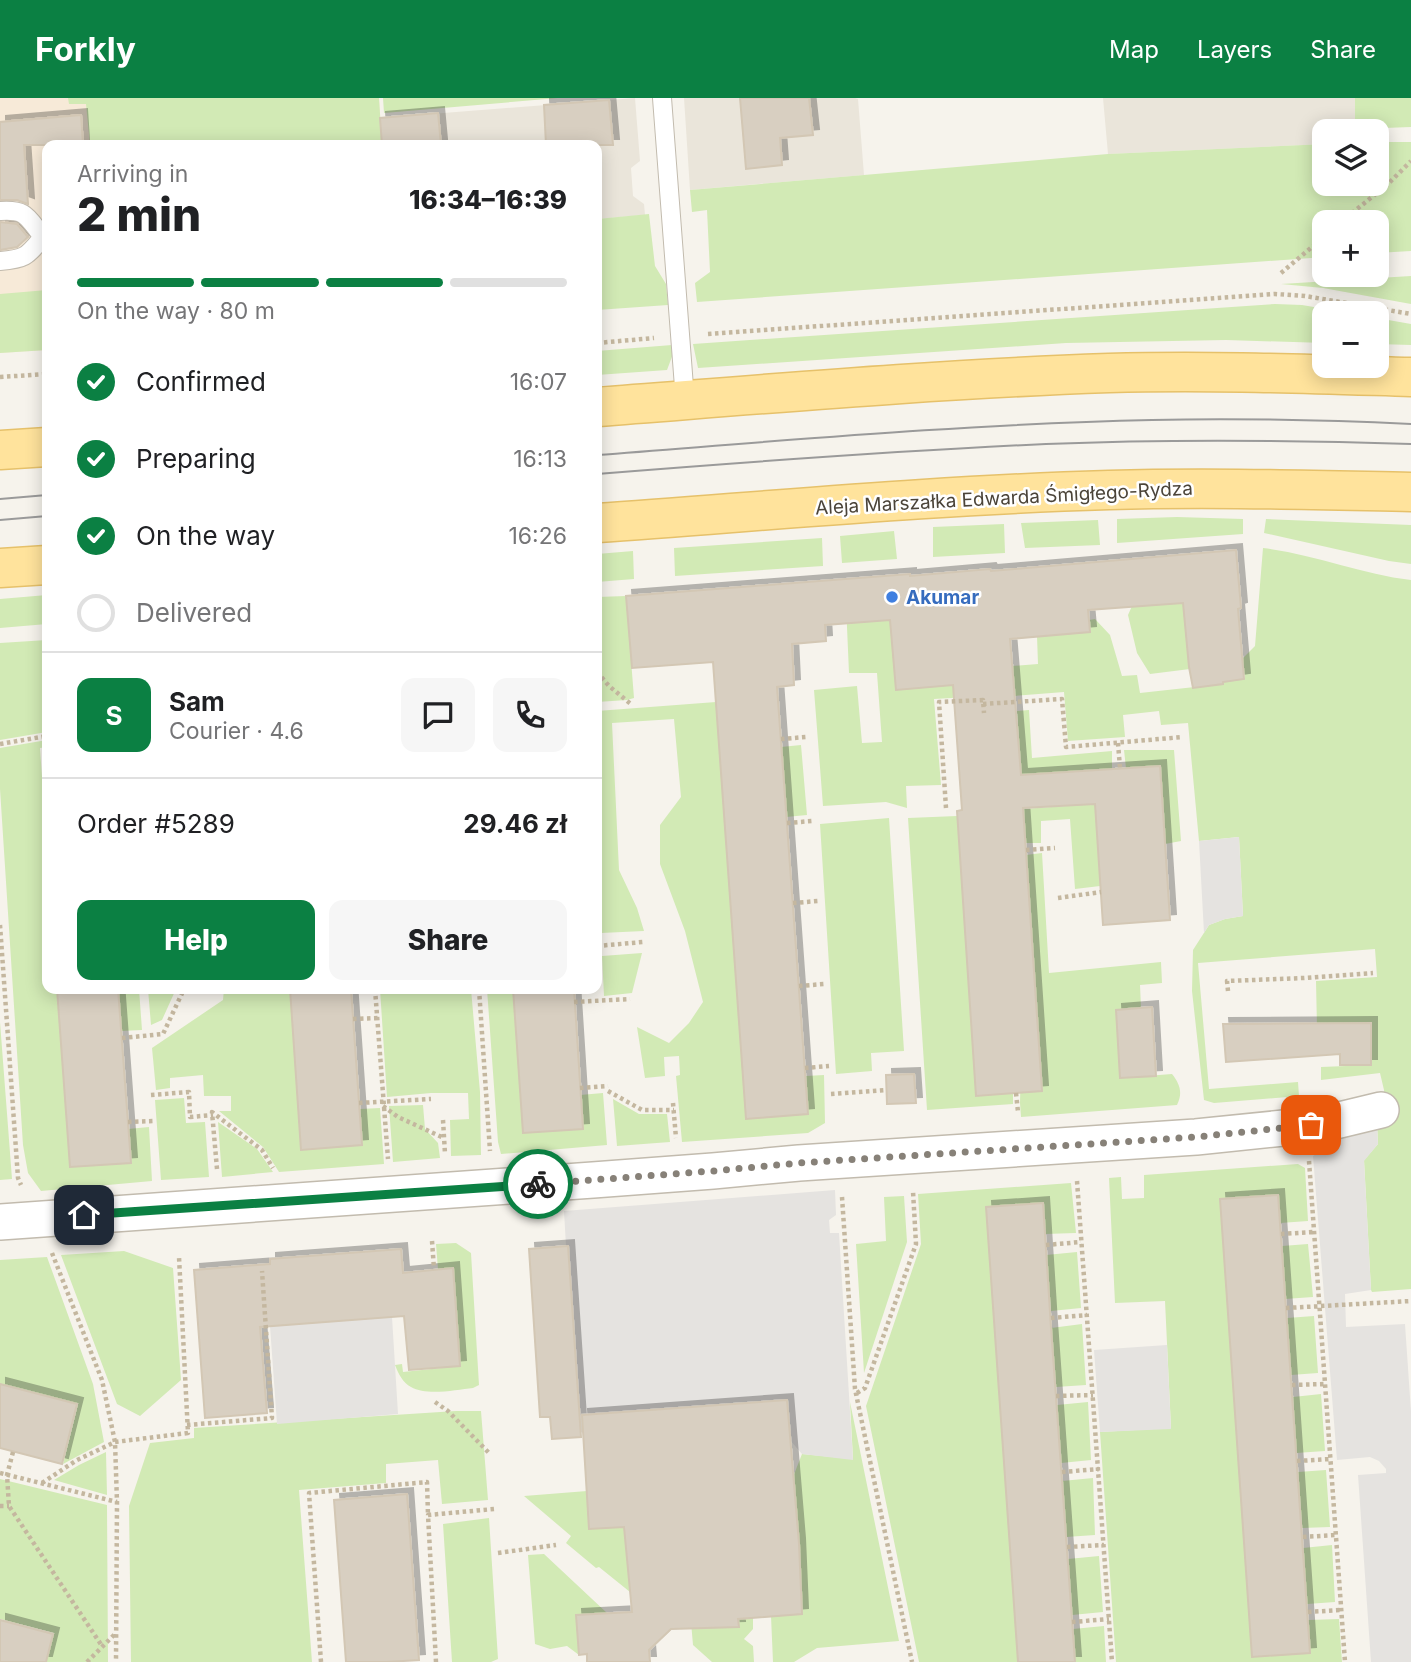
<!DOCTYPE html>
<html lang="en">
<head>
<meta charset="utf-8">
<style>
  :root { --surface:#fff; --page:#f6f6f6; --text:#202124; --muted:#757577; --line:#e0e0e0; --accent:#0b8043 }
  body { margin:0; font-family:Inter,sans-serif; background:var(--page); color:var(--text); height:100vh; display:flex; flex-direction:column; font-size:26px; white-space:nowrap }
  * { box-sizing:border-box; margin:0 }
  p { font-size:23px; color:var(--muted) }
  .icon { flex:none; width:38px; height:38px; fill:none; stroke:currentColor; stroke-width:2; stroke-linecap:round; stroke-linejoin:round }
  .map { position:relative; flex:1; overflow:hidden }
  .drawer { position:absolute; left:42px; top:42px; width:560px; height:854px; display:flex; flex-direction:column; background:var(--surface); border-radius:14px; box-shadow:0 4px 18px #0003 }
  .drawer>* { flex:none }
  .controls { position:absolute; left:1312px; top:21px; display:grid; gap:14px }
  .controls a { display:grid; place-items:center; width:77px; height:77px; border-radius:14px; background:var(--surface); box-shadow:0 4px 18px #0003; font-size:35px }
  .pin { position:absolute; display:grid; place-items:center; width:60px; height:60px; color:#fff; margin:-30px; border-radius:14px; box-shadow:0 4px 10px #0006 }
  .courier { position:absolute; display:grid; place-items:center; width:70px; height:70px; margin:-35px; border:5px solid #0b8043; border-radius:50%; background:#fff; color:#222; box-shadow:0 2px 9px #0007 }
  .summary em { font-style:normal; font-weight:800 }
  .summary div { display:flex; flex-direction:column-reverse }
  .summary { display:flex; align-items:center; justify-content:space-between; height:119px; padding:0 35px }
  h1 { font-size:46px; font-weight:800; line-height:52px }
  .bar { display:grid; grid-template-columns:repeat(4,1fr); gap:10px 7px; align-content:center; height:84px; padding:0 35px }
  .bar i { height:9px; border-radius:5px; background:var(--line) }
  .bar .active { background:var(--accent) }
  .bar p { grid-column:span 4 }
  .line { display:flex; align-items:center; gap:18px; padding:0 35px; border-top:2px solid var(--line) }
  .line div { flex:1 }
  .round { display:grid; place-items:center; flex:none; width:74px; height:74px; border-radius:14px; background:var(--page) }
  ol { padding:0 35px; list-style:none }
  li { display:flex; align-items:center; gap:21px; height:77px }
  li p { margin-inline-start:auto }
  li .icon { padding:7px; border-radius:50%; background:var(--accent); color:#fff; stroke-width:4 }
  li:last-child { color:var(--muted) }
  li i { width:38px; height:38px; border:4px solid var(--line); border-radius:50% }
  .action { display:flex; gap:14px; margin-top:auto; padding:14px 35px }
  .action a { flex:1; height:80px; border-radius:14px; background:var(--accent); color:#fff; font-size:28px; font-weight:800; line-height:80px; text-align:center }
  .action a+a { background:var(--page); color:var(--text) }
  header { display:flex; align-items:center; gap:42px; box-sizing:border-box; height:98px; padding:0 35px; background:var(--accent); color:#fff }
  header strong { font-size:33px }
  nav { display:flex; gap:38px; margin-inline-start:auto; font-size:24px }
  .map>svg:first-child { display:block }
</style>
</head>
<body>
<header>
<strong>Forkly</strong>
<nav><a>Map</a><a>Layers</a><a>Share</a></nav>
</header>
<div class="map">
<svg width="1411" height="1564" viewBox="0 0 1411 1564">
  <defs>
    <filter id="shadow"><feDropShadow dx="6" dy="-6" stdDeviation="0" flood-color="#0004"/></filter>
  </defs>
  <rect width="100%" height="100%" fill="#f6f3ec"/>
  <path fill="#eae5da" d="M635 0 640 63 631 70 633 98 644 106 645 117 597 121V47H382L380 20Z
    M684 0H855L858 1 864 77 690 92Z
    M1103 0H1355V33H1325V46L1108 56Z"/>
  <path fill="#f7ead8" d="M0 0H379L382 47H47V252L0 255Z"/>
  <path fill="#d2eab5" d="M68 0H379L382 47H90L86 6H69Z
    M383 0H558L384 15Z
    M1355 0H1411V29L1384 30 1355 25Z
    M1377 44H1411V153L1377 155V124H1325V159L697 204 695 185 710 174 707 112 692 114 690 92 1108 56 1325 46V86H1377Z
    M649 116 655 168 666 186 668 207 597 212V121Z
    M1411 178V206L1323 190 1281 186Z
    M47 192V252L0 255V196Z
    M1275 206 1302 207 1349 215H1325V245L1226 242 1066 245 698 270 693 246Z
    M1377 220 1411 226V247L1377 246Z
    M672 247 673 256 667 272 597 277V253Z
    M1177 419 1243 421V436L1117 445V421Z
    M1266 421 1411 427V466L1389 463 1264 435Z
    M1098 422 1100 447 1025 450 1021 425Z
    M1004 426 1005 455 933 459V429Z
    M894 433 897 461 842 465 840 438Z
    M822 440 823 468 675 478 674 450Z
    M1263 450C1313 456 1361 476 1411 482V1191L1372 1194 1371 1192 1364 1062 1378 1046 1377 1025 1386 1024 1384 992 1380 975 1321 982V969L1371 967V925H1340L1317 930 1316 883 1377 879 1375 851 1198 865 1209 991 1298 984 1299 998 1214 1005 1204 1002 1192 893 1193 852 1209 827 1225 821 1243 818 1239 739 1199 743 1188 625 1161 627 1159 613 1123 617 1125 639 1068 643 1064 594 988 600 987 598 934 601 941 687 906 688 907 710 886 704 823 708 814 592 857 588 862 645 882 644 877 575H849L845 483 871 479 875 523 913 520 897 591 1013 583 1012 568 1038 566 1037 538 1090 534 1089 522 1095 521 1110 537 1122 578 1137 577 1140 595 1222 586 1223 584 1245 581 1242 561 1255 548Z
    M633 453 634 481 597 484V456Z
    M47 497V526L0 530V501Z
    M626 498 634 600 627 602 597 604V499Z
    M1183 505 1190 571 1150 576 1137 555 1128 517 1132 508Z
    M47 542V634L0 642V545Z
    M716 604 747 1021 808 1016 806 978 824 977 825 1025 808 1035 682 1044 676 978 680 977 679 958 664 959 665 978 645 980 637 929 669 945 689 925 703 904 685 833 660 766V727L681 699 674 621 612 625 619 772 637 810 644 833 601 835 597 781V613Z
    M1029 612 1032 660 1112 653V671L1021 677 1017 613Z
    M47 642V649L40 650 47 751V891H57L70 1069 130 1065 128 1031 149 1029 152 1083 41 1093 28 1075 23 1047 0 691V650Z
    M801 647 807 717 786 719 781 649Z
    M1124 652H1174L1181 743 1165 746 1160 668 1126 670Z
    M1095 706 1100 788 1075 791 1070 721 1041 723V745H1026L1023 711Z
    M957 718 976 997 1013 995V1006L927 1012 908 720Z
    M889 720 904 953 871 955 872 973 836 976 820 726Z
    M1042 755 1049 875 1161 864 1162 885 1140 887 1141 910 1116 912 1120 980 1172 976C1180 986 1183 995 1177 1007L1021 1019 1020 1005 1026 757Z
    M642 855 632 895 604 898 602 858Z
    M118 891H139L142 932 121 933Z
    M148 891H176L162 922 151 927Z
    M224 891H290L301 1051 362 1047 360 1011 380 1010 384 1066 279 1074 263 1049 219 1013H231V998H204L203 977 170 980V990L156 992 152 950 223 902Z
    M380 891H471L480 994 481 1057 451 1058 450 1022 469 1021 468 995H431L387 999Z
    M487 891H513L523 1035 583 1031 580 997 603 995 607 1047 501 1056 498 1044Z
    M0 924 12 1081 0 1082Z
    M184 1000 186 1025 205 1024 209 1079 161 1082 155 1002Z
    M613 1001 639 1016H667L670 1044 617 1048Z
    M423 1007 425 1031 438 1045 440 1060 393 1064 389 1008Z
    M218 1024 257 1051 273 1074 222 1079Z
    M1298 1066 1305 1070 1308 1123 1280 1125 1278 1097 1221 1101 1252 1559 1310 1555 1308 1522 1339 1521 1342 1564H1116L1100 1334 1171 1330 1165 1203 1115 1205 1109 1080 1121 1079 1122 1101 1144 1100V1077Z
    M1071 1085 1076 1135 1045 1136 1043 1105 987 1109 1018 1564H919L866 1308 921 1146 918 1096Z
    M904 1098 907 1144 864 1275 856 1146 886 1143 884 1099Z
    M456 1145 471 1155 479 1287 473 1290C456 1292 426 1298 411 1289 403 1285 398 1275 395 1267L402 1266 403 1274 460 1268 453 1170 438 1171 436 1146Z
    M1308 1146 1313 1199 1285 1201 1282 1148Z
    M124 1153 173 1170 181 1282 140 1318 117 1306 61 1157Z
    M1077 1154 1081 1210 1051 1213 1046 1157Z
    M47 1159 93 1286 104 1344 63 1366 78 1306 0 1286V1162Z
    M1314 1218 1318 1275 1291 1277 1287 1220Z
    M1082 1226 1086 1287 1056 1289 1051 1230Z
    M1321 1296 1325 1353 1296 1355 1293 1299Z
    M850 1304 899 1543 817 1550 794 1564H773L771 1518 802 1515 799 1446 630 1494 599 1469 596 1470 566 1445 571 1438 524 1398 587 1393 590 1431 795 1418 793 1379 802 1356 853 1361Z
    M1088 1304 1091 1362 1061 1365 1057 1307Z
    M456 1313H481L488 1402 442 1406 438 1362 386 1366V1385L299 1392 312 1564H131L129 1408 150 1345 194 1340V1330Z
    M106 1354 107 1397 54 1382 79 1367Z
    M1326 1372 1330 1429 1302 1430 1298 1374Z
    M1093 1380 1095 1437 1066 1439 1062 1383Z
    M0 1381 107 1407 108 1564H46L54 1535 0 1521Z
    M489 1420 498 1561 491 1564H452L443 1426Z
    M1332 1447 1335 1504 1307 1506 1303 1450Z
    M544 1456 607 1515 576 1517 579 1557 567 1548 550 1551 535 1546 528 1457Z
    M1099 1458 1103 1514 1072 1517 1068 1461Z
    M753 1519V1531L744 1541 753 1548 754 1564H712L693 1547 691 1524 739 1529 738 1520Z
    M1104 1528 1106 1564H1075L1073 1531Z"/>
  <path fill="#e5e3e0" d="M1239 739 1243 818 1225 821 1209 827 1204 835 1199 743Z
    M1377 1025 1378 1046 1364 1063 1371 1192 1345 1196 1346 1229 1405 1226 1411 1314V1564H1371L1358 1377 1386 1375V1371L1379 1363 1370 1359 1337 1362 1313 1058 1345 1037Z
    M835 1092 836 1117 829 1122 830 1135H839L853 1362 802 1356 789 1341 786 1302 580 1317 568 1149 566 1148 564 1113Z
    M392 1219 398 1316 277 1326 270 1228Z
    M1167 1247 1171 1331 1100 1334 1094 1252Z"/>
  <path fill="#d8cfc1" stroke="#d3c7b4" stroke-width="2" filter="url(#shadow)" d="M740 0H809L813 37 780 40 782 67 746 71Z
    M609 2 613 47H546L544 7Z
    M438 15 441 47H382L380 20Z
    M81 17 83 47H24L28 106 17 102H0V24Z
    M0 124 17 126 28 139 17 149 0 152Z
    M1236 452 1241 510 1238 511 1244 581 1223 584V586L1193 590 1189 569 1183 505 1088 512 1090 534 1010 541 1021 677 1160 668 1170 822 1103 827 1095 706 1023 710 1042 993 976 998 957 713 962 712 953 587 896 592 890 522 825 527 826 543 792 546 794 587 777 589 808 1016 746 1021 713 564 632 570 626 498 910 476V478L990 471 991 473Z
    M57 891H118L131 1065 70 1069Z
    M290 891H351L362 1047 301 1052Z
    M513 891H574L583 1031 523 1035Z
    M1152 909 1156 978 1120 980 1116 912Z
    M1371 925V967H1340V956L1226 964 1223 926Z
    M914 976 916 1005 887 1006 886 977Z
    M1278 1097 1310 1555 1252 1559 1220 1101Z
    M1043 1105 1051 1230 1075 1564H1018L986 1109Z
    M568 1148 581 1339 552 1341 550 1319H540L529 1151Z
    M401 1151 403 1175 453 1170 460 1268 409 1272 404 1218 260 1229 267 1315 205 1320 194 1172 270 1166V1161Z
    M0 1286 77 1306 62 1366 0 1350Z
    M787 1302 799 1446 802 1516 738 1521 739 1529 671 1531 649 1552 650 1564H587V1556L579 1557 576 1517 632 1514 624 1429 589 1431 582 1317Z
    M407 1396 419 1562 387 1564H346L334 1402Z
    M0 1522 53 1536 46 1564H0Z"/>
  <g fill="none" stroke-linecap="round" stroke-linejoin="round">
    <defs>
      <path id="lane" d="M662 0 685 302
        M0 113C27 111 27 119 43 139
        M0 163C26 161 27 158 43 139L47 138"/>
      <path id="street" d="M0 1124 593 1082 713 1073 799 1065 1196 1039 1323 1026 1381 1012"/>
      <path id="primary" d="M597 309C767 296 938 281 1109 275 1210 272 1311 276 1411 279
        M0 352 47 349
        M597 425C767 413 938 397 1109 392 1210 389 1310 392 1411 394
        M0 470 47 467"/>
    </defs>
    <use href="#lane" stroke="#c2bbae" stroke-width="20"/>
    <use href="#street" stroke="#c2bbae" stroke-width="38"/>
    <use href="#primary" stroke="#e6c16a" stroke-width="41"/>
    <path stroke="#c4b79f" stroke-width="4.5" stroke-dasharray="3.5 3.5" stroke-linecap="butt" d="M1341 124 1388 86 1411 63
      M1281 175 1325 138
      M708 236 1275 196 1305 198 1411 216
      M597 245 654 240
      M0 279 47 276
      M597 574 609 588 632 607
      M983 606 1062 601 1066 649 1183 639
      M781 641 806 639
      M1118 645 1120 670
      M0 646 47 638
      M946 710 939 604 983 602 984 615
      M787 725 812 723
      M1026 752 1055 750
      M1058 800 1101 794
      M793 805 818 803
      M0 827 18 1080 21 1087
      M597 848 643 844
      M799 888 824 886
      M375 891 388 1061
      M479 891 490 1053
      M1228 893 1227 883 1304 880 1373 875
      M574 904 630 901
      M353 921 378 920
      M122 940 163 936 184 891
      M805 970 829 968
      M580 990 608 988
      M608 993 642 1012H674
      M1016 995 1018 1014
      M831 996 886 992
      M151 997 189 994 190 1019 213 1017
      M359 1005 431 1001
      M673 1005 676 1040
      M383 1008 398 1019 444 1040
      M443 1022 445 1056
      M128 1024 153 1023
      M1309 1063 1345 1564
      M217 1071 212 1014 262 1052 273 1070
      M1077 1083 1112 1564
      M842 1099 855 1291 912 1564
      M1281 1136 1314 1134
      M432 1143 434 1171
      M1046 1147 1081 1144
      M52 1155 102 1282 115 1344 117 1404 116 1564
      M1286 1210 1411 1203
      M1051 1220 1087 1217
      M1292 1287 1325 1286
      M857 1295 865 1290 916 1146 913 1093
      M1056 1298 1093 1297
      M435 1304 448 1313 490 1356
      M187 1327 272 1320 262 1173
      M13 1354 7 1377 9 1408 102 1548
      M1297 1363 1331 1361
      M1062 1374 1099 1371
      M0 1375 117 1404
      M42 1385 77 1362 115 1344 188 1335 179 1159
      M0 1408H9
      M1303 1439 1336 1437
      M1067 1449 1104 1447
      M498 1455 556 1447
      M1308 1514 1341 1512
      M1072 1524 1109 1521
      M87 1564 116 1535
      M321 1564 309 1395 427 1384 428 1417
      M436 1564 428 1417 494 1411"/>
    <use href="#lane" stroke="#fff" stroke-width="18"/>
    <use href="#street" stroke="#fff" stroke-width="35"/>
    <use href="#primary" stroke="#ffe39c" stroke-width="38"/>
    <path stroke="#9a9a9a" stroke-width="2" d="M597 357C781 343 966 326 1152 322 1238 320 1325 322 1411 326
      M597 376C746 364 896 353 1046 346 1167 341 1289 342 1411 346
      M0 401 47 397
      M0 422 47 418"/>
  </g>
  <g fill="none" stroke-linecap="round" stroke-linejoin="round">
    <path stroke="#878178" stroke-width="7" stroke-dasharray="0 12.6" d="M538 1086 713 1073 799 1065 1196 1039 1311 1027"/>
    <path stroke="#0b8043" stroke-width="9" d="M84 1117 538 1086"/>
  </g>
  <circle fill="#3f7fe0" stroke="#fff" stroke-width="2.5" cx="892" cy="499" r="7"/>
  <g text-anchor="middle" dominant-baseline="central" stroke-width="5" stroke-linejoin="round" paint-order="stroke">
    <g font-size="19" fill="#4b4439" stroke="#fff">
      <text transform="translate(1004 400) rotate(-3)">Aleja Marszałka Edwarda Śmigłego-Rydza</text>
    </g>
    <g font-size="19" font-weight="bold" fill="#366cbe" stroke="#fff" text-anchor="start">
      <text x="906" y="499">Akumar</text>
    </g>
  </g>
</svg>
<div class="controls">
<a><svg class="icon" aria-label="layers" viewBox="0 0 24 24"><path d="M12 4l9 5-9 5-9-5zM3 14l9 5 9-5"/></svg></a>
<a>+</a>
<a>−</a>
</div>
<div class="pin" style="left:1311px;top:1027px;background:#ea580c"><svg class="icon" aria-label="bag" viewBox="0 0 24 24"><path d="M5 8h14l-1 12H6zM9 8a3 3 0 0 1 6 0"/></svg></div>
<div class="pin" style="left:84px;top:1117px;background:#1f2937"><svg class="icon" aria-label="home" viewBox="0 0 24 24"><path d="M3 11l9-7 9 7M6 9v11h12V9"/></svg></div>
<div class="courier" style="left:538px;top:1086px"><svg class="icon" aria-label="bike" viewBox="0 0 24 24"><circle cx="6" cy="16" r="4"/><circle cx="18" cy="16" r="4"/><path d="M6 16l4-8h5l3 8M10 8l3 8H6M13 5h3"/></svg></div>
<section class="drawer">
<div class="summary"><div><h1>2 min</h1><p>Arriving in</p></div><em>16:34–16:39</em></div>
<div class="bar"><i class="active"></i><i class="active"></i><i class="active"></i><i></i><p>On the way · 80 m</p></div>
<ol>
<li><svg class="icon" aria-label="check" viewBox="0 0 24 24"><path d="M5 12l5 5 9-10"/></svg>Confirmed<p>16:07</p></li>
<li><svg class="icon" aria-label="check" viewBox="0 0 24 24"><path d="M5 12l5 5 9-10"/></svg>Preparing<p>16:13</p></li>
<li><svg class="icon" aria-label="check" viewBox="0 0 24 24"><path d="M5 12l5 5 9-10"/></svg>On the way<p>16:26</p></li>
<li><i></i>Delivered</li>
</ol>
<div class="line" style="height:126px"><b class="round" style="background:var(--accent);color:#fff">S</b><div><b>Sam</b><p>Courier · 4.6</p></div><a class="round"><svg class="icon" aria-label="chat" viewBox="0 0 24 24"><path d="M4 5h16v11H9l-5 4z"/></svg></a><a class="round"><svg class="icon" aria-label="phone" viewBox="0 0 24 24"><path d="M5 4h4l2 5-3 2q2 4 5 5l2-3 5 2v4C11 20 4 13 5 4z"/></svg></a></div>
<div class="line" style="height:91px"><div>Order #5289</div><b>29.46 zł</b></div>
<div class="action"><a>Help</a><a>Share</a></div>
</section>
</div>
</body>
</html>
